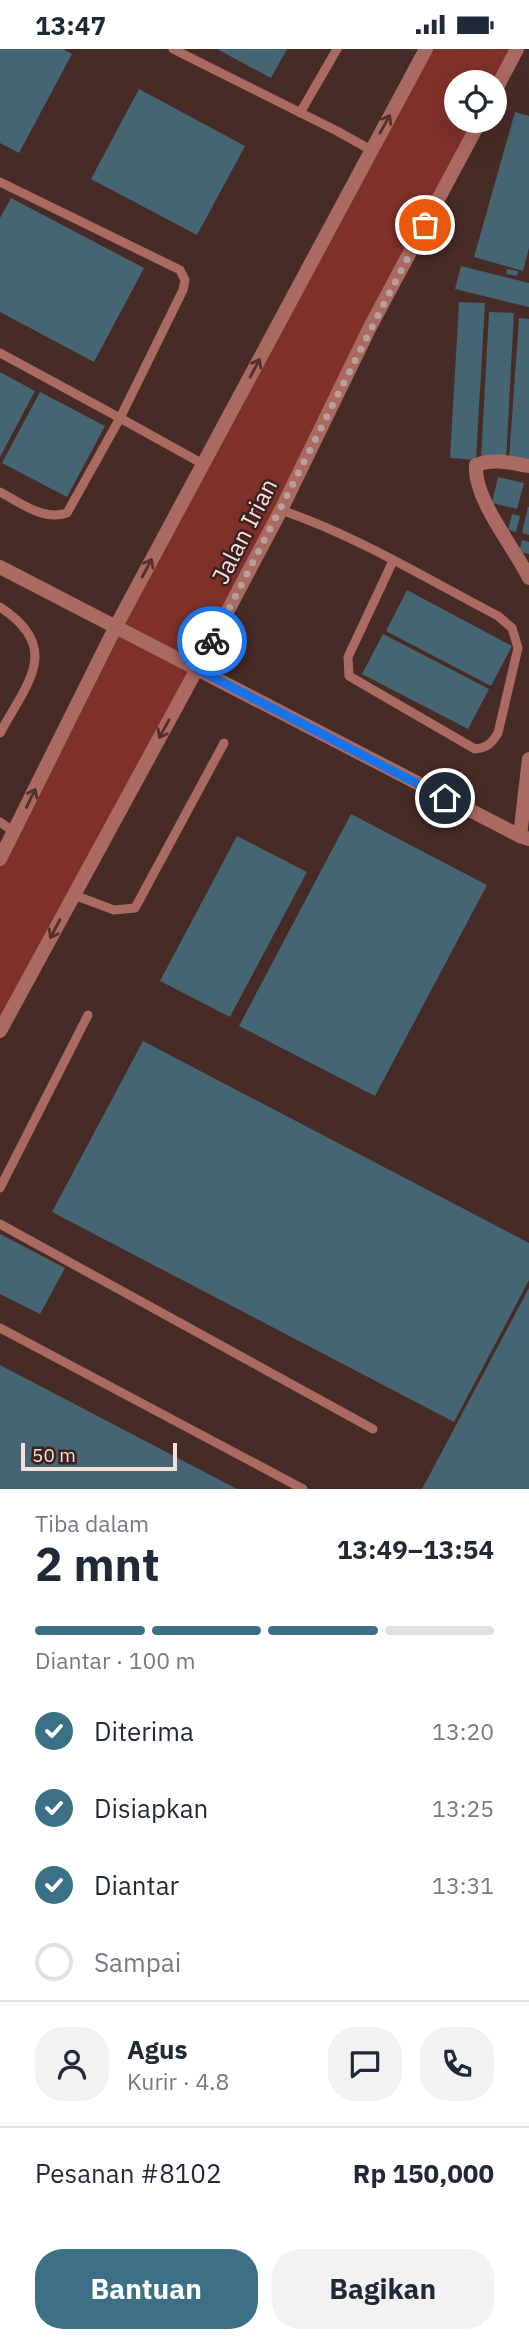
<!DOCTYPE html>
<html lang="id">
<head>
<meta charset="utf-8">
<style>
  :root { --surface:#fff; --page:#f2f2f3; --text:#1f2937; --muted:#747a83; --line:#e0e1e3; --accent:#3b7087 }
  body { margin:0; font-family:"IBM Plex Sans",sans-serif; background:var(--page); color:var(--text); height:100vh; display:flex; flex-direction:column; font-size:26px; white-space:nowrap }
  * { box-sizing:border-box; margin:0 }
  p { font-size:23px; color:var(--muted) }
  .icon { flex:none; width:38px; height:38px; fill:none; stroke:currentColor; stroke-width:2; stroke-linecap:round; stroke-linejoin:round }
  .map { position:relative; height:1440px; overflow:hidden }
  .drawer { display:flex; flex-direction:column; background:var(--surface); flex:1 }
  .drawer>* { flex:none }
  .controls { position:absolute; left:444px; top:21px; display:grid; gap:14px }
  .controls a { display:grid; place-items:center; width:63px; height:63px; border-radius:50%; background:var(--surface); box-shadow:0 7px 28px #0002; font-size:35px }
  .scale { position:absolute; left:21px; bottom:18px; width:156px; box-sizing:border-box; padding-left:7px; border:4px solid #f4e1de; border-top:0; font-size:19px; line-height:24px; white-space:nowrap; color:#f4e1de; -webkit-text-stroke:5px #3c211e; paint-order:stroke }
  .pin { position:absolute; display:grid; place-items:center; width:60px; height:60px; color:#fff; margin:-30px; border:4px solid #fff; border-radius:50%; box-shadow:0 2px 7px #0007 }
  .courier { position:absolute; display:grid; place-items:center; width:70px; height:70px; margin:-35px; border:5px solid #1a73e8; border-radius:50%; background:#fff; color:#222; box-shadow:0 2px 9px #0007 }
  .summary em { font-style:normal; font-weight:700 }
  .summary div { display:flex; flex-direction:column-reverse }
  .summary { display:flex; align-items:center; justify-content:space-between; height:119px; padding:0 35px }
  h1 { font-size:46px; font-weight:700; line-height:52px }
  .bar { display:grid; grid-template-columns:repeat(4,1fr); gap:10px 7px; align-content:center; height:84px; padding:0 35px }
  .bar i { height:9px; border-radius:5px; background:var(--line) }
  .bar .current { background:var(--accent) }
  .bar p { grid-column:span 4 }
  .line { display:flex; align-items:center; gap:18px; padding:0 35px; border-top:2px solid var(--line) }
  .line div { flex:1 }
  .round { display:grid; place-items:center; flex:none; width:74px; height:74px; border-radius:28px; background:var(--page) }
  ol { padding:0 35px; list-style:none }
  li { display:flex; align-items:center; gap:21px; height:77px }
  li p { margin-inline-start:auto }
  li .icon { padding:7px; border-radius:50%; background:var(--accent); color:#fff; stroke-width:4 }
  li:last-child { color:var(--muted) }
  li i { width:38px; height:38px; border:4px solid var(--line); border-radius:50% }
  .button { display:flex; gap:14px; margin-top:auto; padding:14px 35px }
  .button a { flex:1; height:80px; border-radius:28px; background:var(--accent); color:#fff; font-size:28px; font-weight:700; line-height:80px; text-align:center }
  .button a+a { background:var(--page); color:var(--text) }
  .status { display:flex; justify-content:space-between; align-items:center; height:49px; padding:0 35px; background:var(--surface); direction:ltr }
  .status svg { height:19px; fill:currentColor }
  .map>svg:first-child { display:block }
</style>
</head>
<body>
<div class="status"><b>13:47</b><svg viewBox="0 0 49 12"><path d="M0 12V9h3v3zM5 12V6h3v6zM10 12V3h3v9zM15 12V0h3v12zM26 1h20v11H26zM47 4h2v5h-2z"/></svg></div>
<div class="map">
<svg width="529" height="1440" viewBox="0 0 529 1440">
  <rect width="100%" height="100%" fill="#472b27"/>
  <path fill="#7f3029" d="M426 0H517L495 33H457V72H480L0 982V805Z"/>
  <path fill="#446571" d="M0 0H63L72 5 19 104 0 94Z
    M217 0H287L271 29Z
    M139 40 245 97 197 186 91 130Z
    M515 63 529 67V199L523 222 474 208Z
    M11 149 144 219 94 313 0 263V169Z
    M461 217 529 234V258L455 240Z
    M507 220 518 222 517 227 506 225Z
    M459 253 485 254 476 411 450 409Z
    M489 263 514 264 506 411 481 410Z
    M519 269 529 270V412L509 411Z
    M0 323 35 342 0 408Z
    M40 343 105 377 67 448 2 414Z
    M498 428 524 434 517 460 492 454Z
    M528 458H529V486L522 484Z
    M512 465 520 467 516 483 508 481Z
    M522 491 529 493V505L519 503Z
    M407 541 512 597 491 637 386 582Z
    M383 585 489 640 468 680 362 625Z
    M351 765 487 836 375 1047 239 977Z
    M237 787 307 823 230 968 160 932Z
    M143 992 529 1194V1231L454 1373 52 1163Z
    M0 1185 65 1219 40 1265 0 1245Z
    M529 1239V1440H422Z
    M0 1316 237 1440H0Z"/>
  <g fill="none" stroke-linecap="round" stroke-linejoin="round">
    <path stroke="#aa6a61" stroke-width="9" d="M173 0 337 82 371 101
      M300 64 337 0
      M0 133 180 221 185 231 183 241 120 369 203 415
      M0 304 120 369 67 464C43 472 21 454 0 443
      M281 461C357 487 427 530 498 567L512 579 518 599 498 684C492 694 487 699 475 700L349 627 348 608 393 512
      M0 558C63 599 27 634 0 684
      M0 773 14 783
      M74 846 114 861 135 859 224 694
      M0 1139 88 966
      M0 1175 373 1380
      M0 1279 303 1440"/>
    <path stroke="#aa6a61" stroke-width="14" d="M529 417C511 414 494 409 476 416 473 449 514 498 529 529
      M0 518 197 620
      M520 787 529 710"/>
    <path stroke="#aa6a61" stroke-width="14" d="M495 42 517 0
      M197 620 520 787 529 790
      M0 810 115 579 426 0
      M0 982 197 620 281 461 370 278 480 72"/>
  </g>
  <defs><path id="oneway-shaft" d="M-6 0H5M1.5-3L5.5 0L1.5 3" fill="none" stroke-width="1.6" stroke-linecap="round" stroke-linejoin="round" transform="scale(1.75)"/></defs>
  <g stroke="#52302b">
    <use href="#oneway-shaft" transform="translate(385 75) rotate(-61)"/>
    <use href="#oneway-shaft" transform="translate(255 319) rotate(-62)"/>
    <use href="#oneway-shaft" transform="translate(147 519) rotate(-62)"/>
    <use href="#oneway-shaft" transform="translate(164 680) rotate(119)"/>
    <use href="#oneway-shaft" transform="translate(31 749) rotate(-64)"/>
    <use href="#oneway-shaft" transform="translate(55 880) rotate(118)"/>
  </g>
  <g fill="none" stroke-linecap="round" stroke-linejoin="round">
    <path stroke="#b7a19e" stroke-width="7" stroke-dasharray="0 12.6" d="M212 592C285 454 352 314 425 176"/>
    <path stroke="#1a73e8" stroke-width="9" d="M212 592 197 620 445 749"/>
  </g>
  <g text-anchor="middle" dominant-baseline="central" stroke-width="5" stroke-linejoin="round" paint-order="stroke">
    <g font-size="24" fill="#f4e1de" stroke="#3c211e">
      <text transform="translate(244 482) rotate(-63)">Jalan Irian</text>
    </g>
  </g>
</svg>
<div class="controls">
<a><svg class="icon" aria-label="locate" viewBox="0 0 24 24"><circle cx="12" cy="12" r="6"/><path d="M12 2v4M12 18v4M2 12h4M18 12h4"/></svg></a>
</div>
<div class="scale">50 m</div>
<div class="pin" style="left:425px;top:176px;background:#ea580c"><svg class="icon" aria-label="bag" viewBox="0 0 24 24"><path d="M5 8h14l-1 12H6zM9 8a3 3 0 0 1 6 0"/></svg></div>
<div class="pin" style="left:445px;top:749px;background:#1f2937"><svg class="icon" aria-label="home" viewBox="0 0 24 24"><path d="M3 11l9-7 9 7M6 9v11h12V9"/></svg></div>
<div class="courier" style="left:212px;top:592px"><svg class="icon" aria-label="bike" viewBox="0 0 24 24"><circle cx="6" cy="16" r="4"/><circle cx="18" cy="16" r="4"/><path d="M6 16l4-8h5l3 8M10 8l3 8H6M13 5h3"/></svg></div>
</div>
<section class="drawer">
<div class="summary"><div><h1>2 mnt</h1><p>Tiba dalam</p></div><em>13:49–13:54</em></div>
<div class="bar"><i class="current"></i><i class="current"></i><i class="current"></i><i></i><p>Diantar · 100 m</p></div>
<ol>
<li><svg class="icon" aria-label="check" viewBox="0 0 24 24"><path d="M5 12l5 5 9-10"/></svg>Diterima<p>13:20</p></li>
<li><svg class="icon" aria-label="check" viewBox="0 0 24 24"><path d="M5 12l5 5 9-10"/></svg>Disiapkan<p>13:25</p></li>
<li><svg class="icon" aria-label="check" viewBox="0 0 24 24"><path d="M5 12l5 5 9-10"/></svg>Diantar<p>13:31</p></li>
<li><i></i>Sampai</li>
</ol>
<div class="line" style="height:126px"><a class="round"><svg class="icon" aria-label="person" viewBox="0 0 24 24"><circle cx="12" cy="8" r="4"/><path d="M4 21q1-7 8-7t8 7"/></svg></a><div><b>Agus</b><p>Kurir · 4.8</p></div><a class="round"><svg class="icon" aria-label="chat" viewBox="0 0 24 24"><path d="M4 5h16v11H9l-5 4z"/></svg></a><a class="round"><svg class="icon" aria-label="phone" viewBox="0 0 24 24"><path d="M5 4h4l2 5-3 2q2 4 5 5l2-3 5 2v4C11 20 4 13 5 4z"/></svg></a></div>
<div class="line" style="height:91px"><div>Pesanan #8102</div><b>Rp 150,000</b></div>
<div class="button"><a>Bantuan</a><a>Bagikan</a></div>
</section>
</body>
</html>
